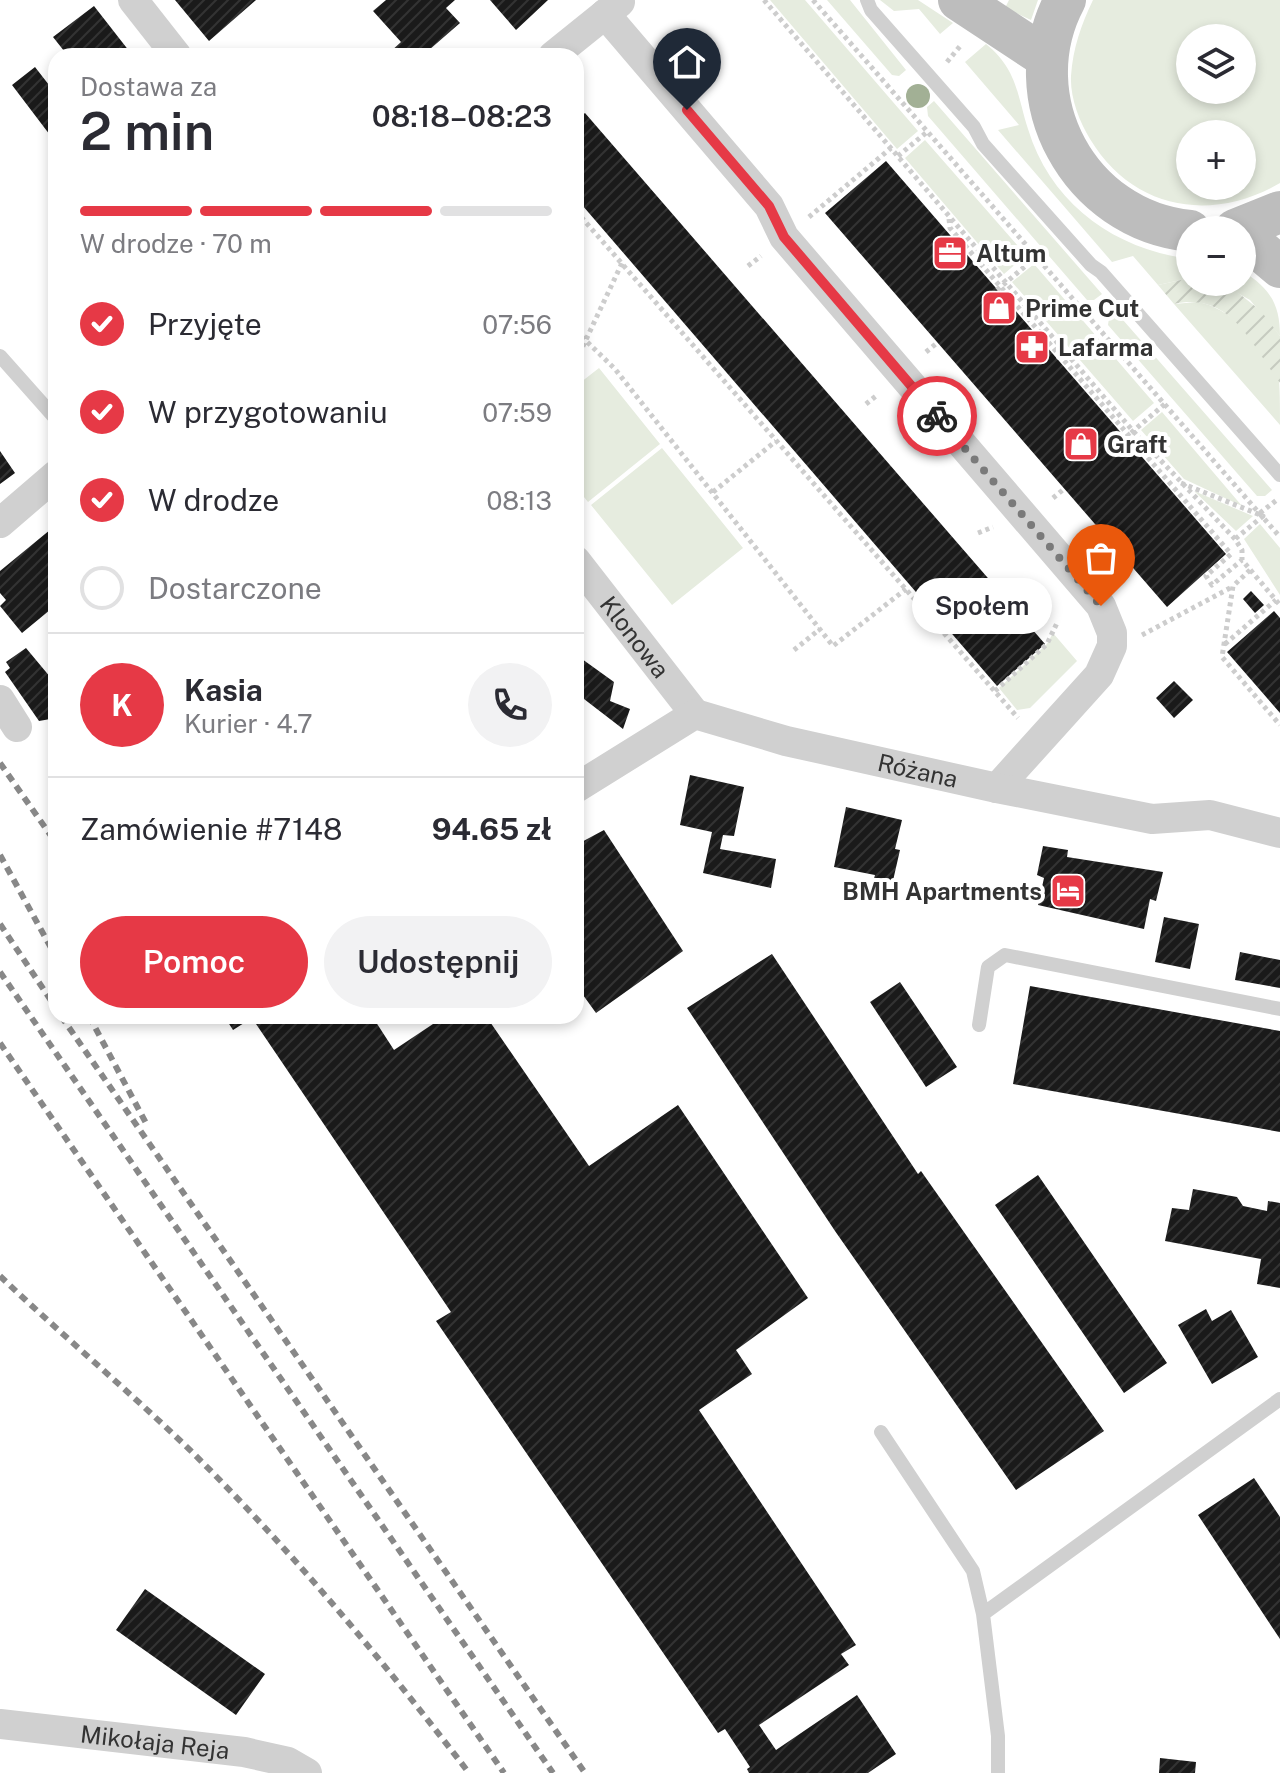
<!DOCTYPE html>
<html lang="pl">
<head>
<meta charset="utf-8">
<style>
  :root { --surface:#fff; --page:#f2f2f3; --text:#2b2b33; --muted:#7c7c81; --line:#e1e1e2; --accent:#e63946 }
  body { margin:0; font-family:"Public Sans",sans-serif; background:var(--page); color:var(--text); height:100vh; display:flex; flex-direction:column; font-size:30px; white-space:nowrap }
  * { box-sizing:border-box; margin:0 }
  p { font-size:26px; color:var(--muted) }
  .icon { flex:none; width:44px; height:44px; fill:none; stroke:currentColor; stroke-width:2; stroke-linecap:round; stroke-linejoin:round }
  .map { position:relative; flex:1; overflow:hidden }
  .panel { position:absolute; left:48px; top:48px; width:536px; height:976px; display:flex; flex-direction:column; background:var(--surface); border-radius:24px; box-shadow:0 4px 12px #0003 }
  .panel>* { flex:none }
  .controls { position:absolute; left:1176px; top:24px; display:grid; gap:16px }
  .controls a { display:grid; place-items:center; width:80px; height:80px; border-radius:50%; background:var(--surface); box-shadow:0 4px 12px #0003; font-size:40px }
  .pin { position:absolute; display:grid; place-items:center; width:68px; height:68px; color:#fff; margin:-82px -34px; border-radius:50% 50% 50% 0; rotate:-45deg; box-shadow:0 0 8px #0007 }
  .pin .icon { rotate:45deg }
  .courier { position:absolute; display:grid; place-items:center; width:80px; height:80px; margin:-40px; border:6px solid #e63946; border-radius:50%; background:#fff; color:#222; box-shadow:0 2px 10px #0007 }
  .bubble { position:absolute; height:56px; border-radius:28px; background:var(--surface); box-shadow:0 4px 12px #0003; font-size:26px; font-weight:600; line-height:56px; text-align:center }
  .overview em { font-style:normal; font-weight:600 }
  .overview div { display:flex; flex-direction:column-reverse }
  .overview { display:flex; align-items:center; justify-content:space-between; height:136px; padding:0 32px }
  h1 { font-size:52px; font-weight:600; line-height:60px }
  .bar { display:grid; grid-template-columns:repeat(4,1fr); gap:12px 8px; align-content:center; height:96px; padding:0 32px }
  .bar i { height:10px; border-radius:6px; background:var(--line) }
  .bar .active { background:var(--accent) }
  .bar p { grid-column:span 4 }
  .line { display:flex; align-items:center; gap:20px; padding:0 32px; border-top:2px solid var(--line) }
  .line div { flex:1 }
  .round { display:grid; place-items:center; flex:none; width:84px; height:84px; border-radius:42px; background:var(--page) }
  ol { padding:0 32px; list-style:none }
  li { display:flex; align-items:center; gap:24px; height:88px }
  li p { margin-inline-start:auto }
  li .icon { padding:8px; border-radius:50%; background:var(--accent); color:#fff; stroke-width:4 }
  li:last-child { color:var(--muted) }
  li i { width:44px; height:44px; border:4px solid var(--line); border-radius:50% }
  .button { display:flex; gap:16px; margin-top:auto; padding:16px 32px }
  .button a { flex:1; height:92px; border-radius:48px; background:var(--accent); color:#fff; font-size:32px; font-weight:600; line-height:92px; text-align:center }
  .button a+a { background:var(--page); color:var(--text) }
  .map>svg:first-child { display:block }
</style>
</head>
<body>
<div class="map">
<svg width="1280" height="1773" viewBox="0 0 1280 1773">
  <defs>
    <pattern id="garden-furrows" width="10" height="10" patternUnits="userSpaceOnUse" patternTransform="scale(2)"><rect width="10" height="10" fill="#e6ecdf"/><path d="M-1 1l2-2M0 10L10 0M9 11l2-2" fill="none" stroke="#c6cbc0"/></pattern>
    <pattern id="building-hatch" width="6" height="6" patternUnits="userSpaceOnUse" patternTransform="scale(2)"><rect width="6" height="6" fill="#1a1a1a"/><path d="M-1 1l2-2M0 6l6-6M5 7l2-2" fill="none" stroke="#333"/></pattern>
  </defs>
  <rect width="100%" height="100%" fill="#fff"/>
  <path fill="#e6ecdf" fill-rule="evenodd" d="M770 0H805L918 131 897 149Z
    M827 0H850L906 70 899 76 892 75Z
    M880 0H918L953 23 940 34 919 9 894 11Z
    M1009 0H1038L1031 20 1005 8Z
    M1093 0H1280V183C1211 223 1133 210 1090 139 1079 121 1070 97 1071 76 1073 48 1081 25 1093 0ZM1190 38H1242V90H1190ZM1190 134H1242V186H1190Z
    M986 44C1017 69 1017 94 1028 129 1051 204 1114 249 1190 259V278L1158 285 1133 256 1112 262 998 130 1019 125 965 62Z
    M934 101 1102 294 1094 300H1087L928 116 927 107Z
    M925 140 1026 255 1004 274 905 158Z
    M1034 264 1154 403 1133 421 1012 282Z
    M1242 271C1270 288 1280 304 1280 336L1250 300 1218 282H1242Z
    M1197 302C1235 308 1264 348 1279 381 1280 392 1280 412 1280 425L1174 304Z
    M1116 312 1272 490 1265 496H1257L1108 325 1109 318Z
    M599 368 660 444 588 502 576 487V386Z
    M1162 412 1242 506 1184 479 1141 430Z
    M662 448 743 548 672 605 591 505Z
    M1194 491 1253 516 1236 531Z
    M1260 524 1280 548V595L1244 539Z
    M1053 633 1077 661 1030 708 1017 710 999 688 1047 644Z"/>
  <path fill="url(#garden-furrows)" d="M1190 278V282L1227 284 1261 311 1280 336V383C1252 346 1232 291 1174 304L1158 285Z"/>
  <path fill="url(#building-hatch)" d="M175 0H256L209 41Z
    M386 0H455L446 8 460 23 429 50 434 56H392L389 53 401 42 373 11Z
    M490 0H548L516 30Z
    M94 6 133 56H68L53 37Z
    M35 67 56 94V143L12 85Z
    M585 113 1045 644 997 686 576 198V120Z
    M886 161 1226 554 1167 607 825 213Z
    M0 451 15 473 0 484Z
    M56 525V605L22 633 0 606 6 600 0 593V571Z
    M1251 591 1264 605 1255 613 1243 599Z
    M1274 611 1280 618V713L1227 652Z
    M26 648 56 684V718L39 721 5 672 10 668 6 662Z
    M582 659 614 682 610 701 630 709 623 729 584 699 576 709V667Z
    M1174 681 1193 700 1174 718 1156 698Z
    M690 775 744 787 734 836 723 835 720 849 776 859 771 888 703 873 712 832 680 825Z
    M846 807 902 820 895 849 900 850 892 885 873 882 875 875 834 867Z
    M604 830 683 951 596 1013 583 995 576 1000V845Z
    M1043 846 1068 850 1067 857 1163 872 1156 901 1150 899 1144 929 1038 905 1044 878 1037 875Z
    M1164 917 1199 924 1190 969 1155 962Z
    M1240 952 1280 960V988L1235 980Z
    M772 954 918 1174 921 1171 1104 1431 1016 1490 835 1231 687 1008Z
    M900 982 957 1067 926 1087 870 1002Z
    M1030 986 1280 1031V1132L1013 1084Z
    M224 1016H372L394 1050 445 1016H486L589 1166 678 1105 808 1298 736 1350 752 1374 699 1410 856 1645 841 1654 849 1665 759 1725 776 1750 857 1695 896 1754 868 1773H749L747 1769 750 1767 725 1729 718 1733 436 1321 451 1312 252 1018 233 1030Z
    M1038 1175 1167 1363 1124 1393 995 1205Z
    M1193 1189 1237 1197 1243 1206 1267 1211 1268 1201 1280 1203V1288L1257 1284 1261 1259 1165 1241 1172 1208 1189 1210Z
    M1206 1309 1212 1321 1231 1310 1258 1357 1212 1384 1178 1325Z
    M1254 1478 1280 1517V1639L1198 1515Z
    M145 1589 265 1674 236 1715 116 1630Z
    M1160 1758 1196 1762 1195 1773H1159Z"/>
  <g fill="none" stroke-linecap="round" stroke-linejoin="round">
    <path stroke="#cdcdcd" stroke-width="5" stroke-dasharray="4 4" stroke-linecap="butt" d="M764 0 1133 431 1235 539 1242 550V560L1280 605
      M813 0 1280 537
      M947 62 961 45
      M898 156 927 132
      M576 211 1018 718
      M809 217 891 148
      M949 219 950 228 974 256 1231 554 1206 576 1212 585 1242 560
      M748 266 761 256
      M997 290 1036 257
      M576 331 615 369 833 646 906 589
      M926 352 937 343
      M576 361 622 263
      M866 404 876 396
      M1125 438 1166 403
      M1181 483 1263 516 1235 539
      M713 492 776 441
      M1053 498 1064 489
      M1260 513 1278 499
      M978 533 993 527
      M1250 570 1233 586 1222 657 1280 725
      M1142 635 1232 587
      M1225 644 1276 600
      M794 650 820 629
      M995 691 1047 644 1057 623"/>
    <path stroke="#d0d0d0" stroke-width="14" d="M867 0 871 10 974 127 983 144 1091 265 1101 272 1280 475
      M0 356 56 419
      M979 1025 988 967 1005 955 1280 1009
      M881 1432 973 1571 983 1614 998 1736V1773
      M983 1614 1280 1399"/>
    <g stroke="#d0d0d0" stroke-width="30">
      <path d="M133 0 177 56"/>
      <path d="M605 14 769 206 784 237 1101 606 1112 633V646L1099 675 997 788"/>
      <path d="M553 56 620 2"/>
      <path d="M0 523 56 475"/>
      <path id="s1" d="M576 561 695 714"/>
      <path d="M0 700 17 727"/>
      <path id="s2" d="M576 788 695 714 786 741 997 788 1152 819 1210 815 1280 833"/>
      <path id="s3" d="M0 1724 244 1752 288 1762 307 1773"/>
    </g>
    <path stroke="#bdbdbd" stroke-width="42" d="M959 0 1047 58
      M1065 0C1013 98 1079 220 1190 231
      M1235 230 1280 212
      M1242 235 1280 267"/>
    <path stroke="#888" stroke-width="6" stroke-dasharray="8 6" stroke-linecap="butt" d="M0 763 56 843
      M0 855 56 957
      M0 924 56 1008
      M0 972 553 1773
      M61 1016 585 1773
      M89 1016 147 1125
      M0 1043 504 1773
      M0 1276C63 1336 130 1392 192 1452 292 1551 384 1662 469 1773"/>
  </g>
  <circle fill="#a2b095" cx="918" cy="96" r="12"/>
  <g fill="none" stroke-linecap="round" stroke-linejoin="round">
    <path stroke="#7a7a7a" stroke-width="8" stroke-dasharray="0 14.4" d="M937 416 1101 606"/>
    <path stroke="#e63946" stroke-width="10" d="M687 110 769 206 784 237 937 416"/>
  </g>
  <defs>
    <symbol id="office-square" viewBox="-11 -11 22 22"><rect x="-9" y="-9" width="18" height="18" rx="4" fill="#e63946" stroke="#fff"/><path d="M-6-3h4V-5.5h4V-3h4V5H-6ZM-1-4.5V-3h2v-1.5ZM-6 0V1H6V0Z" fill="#fff"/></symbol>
    <symbol id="shop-square" viewBox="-11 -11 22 22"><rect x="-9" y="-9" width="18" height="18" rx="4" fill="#e63946" stroke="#fff"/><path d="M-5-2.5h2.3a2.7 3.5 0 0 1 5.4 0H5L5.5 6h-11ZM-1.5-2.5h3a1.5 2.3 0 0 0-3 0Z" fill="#fff"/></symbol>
    <symbol id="pharmacy-square" viewBox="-11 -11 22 22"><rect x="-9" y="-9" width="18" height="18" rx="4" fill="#e63946" stroke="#fff"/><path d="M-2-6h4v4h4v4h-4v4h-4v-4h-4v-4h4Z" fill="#fff"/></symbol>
    <symbol id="hotel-square" viewBox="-11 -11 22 22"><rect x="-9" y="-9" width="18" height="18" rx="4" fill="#e63946" stroke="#fff"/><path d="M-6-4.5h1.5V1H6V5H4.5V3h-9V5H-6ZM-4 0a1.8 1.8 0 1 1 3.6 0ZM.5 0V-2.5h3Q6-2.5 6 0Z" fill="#fff"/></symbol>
  </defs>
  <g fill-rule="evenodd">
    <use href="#office-square" x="930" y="233" width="40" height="40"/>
    <use href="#shop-square" x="979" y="288" width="40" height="40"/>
    <use href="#pharmacy-square" x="1012" y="327" width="40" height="40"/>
    <use href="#shop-square" x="1061" y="424" width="40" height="40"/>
    <use href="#hotel-square" x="1048" y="871" width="40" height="40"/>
  </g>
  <g text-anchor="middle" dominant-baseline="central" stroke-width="8" stroke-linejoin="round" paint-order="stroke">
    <g font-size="24" font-weight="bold" fill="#333" stroke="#fff" text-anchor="start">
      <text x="976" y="253">Altum</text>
      <text x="1025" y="308">Prime Cut</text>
      <text x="1058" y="347">Lafarma</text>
      <text x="1107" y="444">Graft</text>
      <text x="1042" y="891" text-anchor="end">BMH Apartments</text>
    </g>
    <g font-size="24" fill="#333" stroke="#fff">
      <text stroke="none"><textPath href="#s1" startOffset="96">Klonowa</textPath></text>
      <text stroke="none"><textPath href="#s2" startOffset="370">Różana</textPath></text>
      <text stroke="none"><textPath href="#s3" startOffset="156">Mikołaja Reja</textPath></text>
    </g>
  </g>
</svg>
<div class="controls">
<a><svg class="icon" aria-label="layers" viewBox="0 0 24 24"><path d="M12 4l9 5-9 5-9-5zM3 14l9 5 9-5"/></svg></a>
<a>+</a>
<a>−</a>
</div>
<div class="pin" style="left:1101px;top:606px;background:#ea580c"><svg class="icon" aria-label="bag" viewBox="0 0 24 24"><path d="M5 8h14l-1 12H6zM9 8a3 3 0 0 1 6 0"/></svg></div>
<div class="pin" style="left:687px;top:110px;background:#1f2937"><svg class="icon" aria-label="home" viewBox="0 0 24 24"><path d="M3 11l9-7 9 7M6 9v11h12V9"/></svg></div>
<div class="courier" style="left:937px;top:416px"><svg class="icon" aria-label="bike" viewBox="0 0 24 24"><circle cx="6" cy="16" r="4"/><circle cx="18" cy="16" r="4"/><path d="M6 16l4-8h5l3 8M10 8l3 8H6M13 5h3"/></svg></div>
<div class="bubble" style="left:912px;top:578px;width:140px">Społem</div>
<section class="panel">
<div class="overview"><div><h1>2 min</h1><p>Dostawa za</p></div><em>08:18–08:23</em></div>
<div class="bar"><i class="active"></i><i class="active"></i><i class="active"></i><i></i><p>W drodze · 70 m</p></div>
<ol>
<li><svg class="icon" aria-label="check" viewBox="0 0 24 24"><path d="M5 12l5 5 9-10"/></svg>Przyjęte<p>07:56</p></li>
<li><svg class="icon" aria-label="check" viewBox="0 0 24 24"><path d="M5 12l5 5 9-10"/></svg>W przygotowaniu<p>07:59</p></li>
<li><svg class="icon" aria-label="check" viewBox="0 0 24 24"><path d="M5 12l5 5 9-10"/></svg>W drodze<p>08:13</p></li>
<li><i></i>Dostarczone</li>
</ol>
<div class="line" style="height:144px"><b class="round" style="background:var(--accent);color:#fff">K</b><div><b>Kasia</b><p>Kurier · 4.7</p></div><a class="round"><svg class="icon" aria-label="phone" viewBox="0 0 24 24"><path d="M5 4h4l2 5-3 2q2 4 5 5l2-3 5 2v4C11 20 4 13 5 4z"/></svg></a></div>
<div class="line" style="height:104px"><div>Zamówienie #7148</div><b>94.65 zł</b></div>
<div class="button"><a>Pomoc</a><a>Udostępnij</a></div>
</section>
</div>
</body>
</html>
